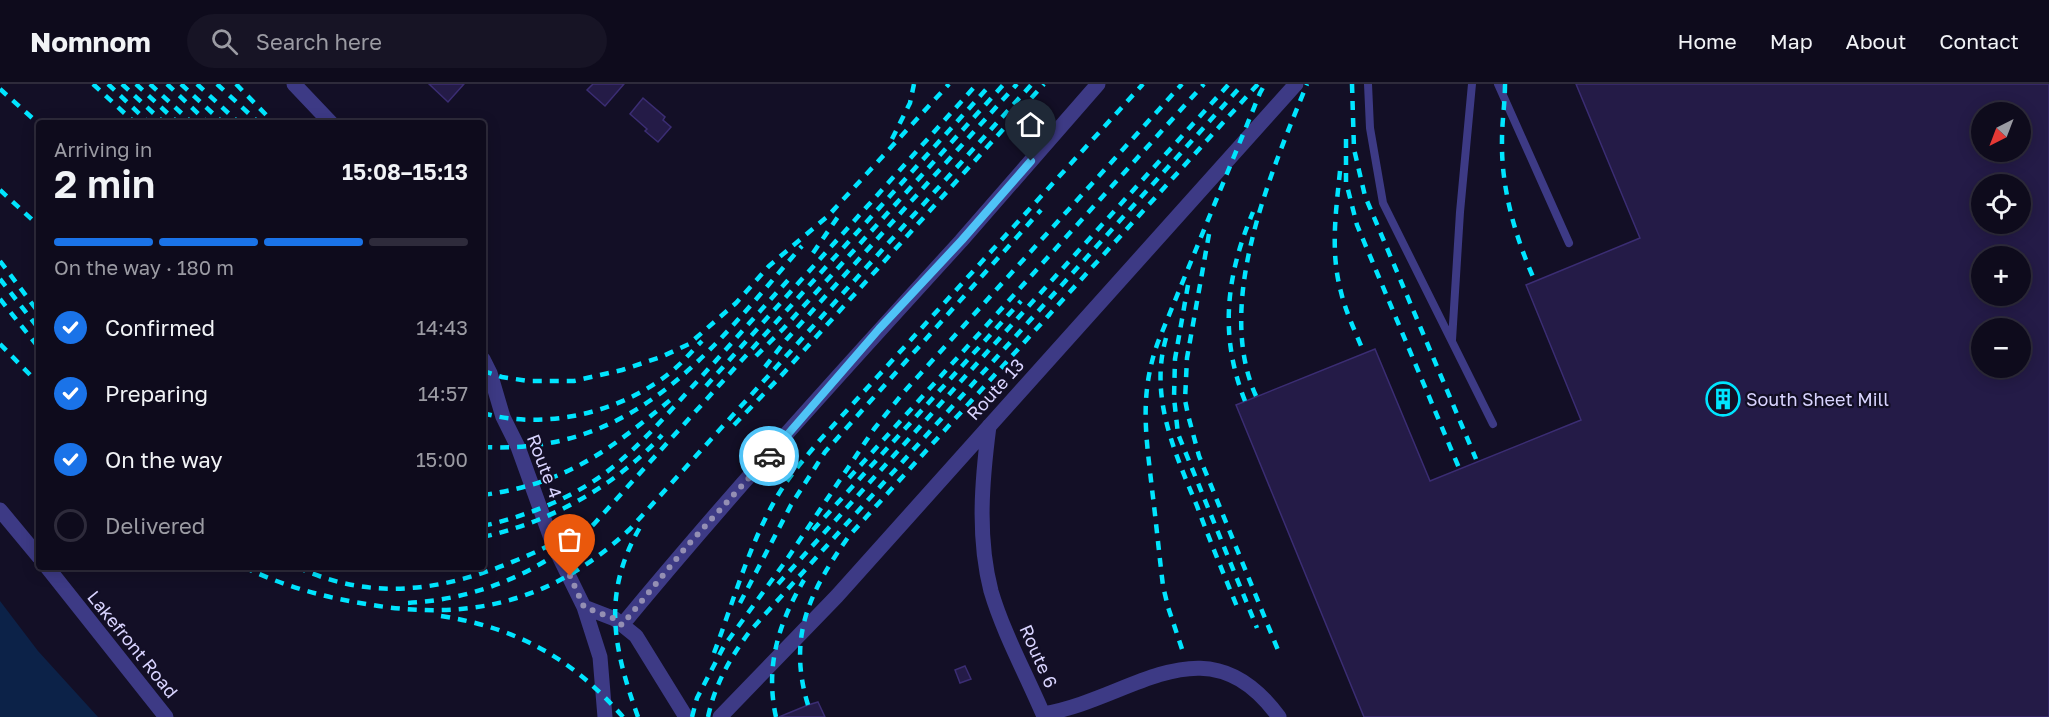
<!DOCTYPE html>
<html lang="en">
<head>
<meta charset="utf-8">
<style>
  :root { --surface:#0e0b1c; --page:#171425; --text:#f1f3f6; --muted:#9b9ba3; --line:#2e2b3b; --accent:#1a73e8 }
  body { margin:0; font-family:"Golos Text",sans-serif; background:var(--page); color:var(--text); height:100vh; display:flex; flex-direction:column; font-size:22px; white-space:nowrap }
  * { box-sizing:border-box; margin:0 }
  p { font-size:20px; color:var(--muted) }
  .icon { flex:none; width:33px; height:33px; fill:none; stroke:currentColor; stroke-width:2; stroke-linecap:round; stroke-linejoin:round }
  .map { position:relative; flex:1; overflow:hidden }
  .panel { position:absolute; left:36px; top:36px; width:450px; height:450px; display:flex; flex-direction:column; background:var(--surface); border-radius:6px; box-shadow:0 3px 15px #0003,0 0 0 2px var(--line) }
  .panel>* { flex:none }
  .needle { width:39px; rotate:222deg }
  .fabs { position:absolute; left:1971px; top:18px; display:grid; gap:12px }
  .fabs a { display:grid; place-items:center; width:60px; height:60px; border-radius:50%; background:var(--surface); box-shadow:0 3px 15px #0003,0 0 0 2px var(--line); font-size:30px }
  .pin { position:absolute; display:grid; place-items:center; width:51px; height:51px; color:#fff; margin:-62px -26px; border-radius:50% 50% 50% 0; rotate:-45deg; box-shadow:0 0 6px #0007 }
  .pin .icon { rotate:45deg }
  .courier { position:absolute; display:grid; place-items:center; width:60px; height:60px; margin:-30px; border:4px solid #4fc3f7; border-radius:50%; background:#fff; color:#222; box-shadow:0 2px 8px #0007 }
  .head em { font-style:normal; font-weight:600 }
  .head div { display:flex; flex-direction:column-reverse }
  .head { display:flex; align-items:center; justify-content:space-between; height:102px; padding:0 18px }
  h1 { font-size:39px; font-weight:600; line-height:45px }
  .bar { display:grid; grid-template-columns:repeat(4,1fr); gap:9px 6px; align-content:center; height:72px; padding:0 18px }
  .bar i { height:8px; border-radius:4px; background:var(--line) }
  .bar .on { background:var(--accent) }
  .bar p { grid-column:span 4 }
  ol { padding:0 18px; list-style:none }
  li { display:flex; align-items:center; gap:18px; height:66px }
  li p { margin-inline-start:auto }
  li .icon { padding:6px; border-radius:50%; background:var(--accent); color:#fff; stroke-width:4 }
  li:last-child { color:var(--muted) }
  li i { width:33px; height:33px; border:3px solid var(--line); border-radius:50% }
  header { display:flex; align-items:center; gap:36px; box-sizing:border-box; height:84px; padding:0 30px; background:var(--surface); border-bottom:2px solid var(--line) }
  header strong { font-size:28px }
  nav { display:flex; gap:33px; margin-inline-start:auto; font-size:21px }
  .search { width:420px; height:54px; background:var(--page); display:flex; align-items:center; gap:15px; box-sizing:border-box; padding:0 21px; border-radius:33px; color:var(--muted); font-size:22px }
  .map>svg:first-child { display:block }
</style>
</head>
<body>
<header>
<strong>Nomnom</strong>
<div class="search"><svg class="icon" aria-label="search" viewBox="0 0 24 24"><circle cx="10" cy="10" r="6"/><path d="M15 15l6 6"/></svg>Search here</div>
<nav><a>Home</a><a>Map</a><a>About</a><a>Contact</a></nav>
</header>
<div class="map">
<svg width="2049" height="633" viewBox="0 0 2049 633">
  <rect width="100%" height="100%" fill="#130f26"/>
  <path fill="#0c2248" d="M0 517 38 567 98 633H0Z"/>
  <path fill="#241b47" stroke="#3b2d73" stroke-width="1.5" fill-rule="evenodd" d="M429 0H464L448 18Z
    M593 0H624L605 22 587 6Z
    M1576 0H2049V633H1364L1236 321 1375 265 1430 397 1581 336 1526 201 1640 154ZM1982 28H2020V68H1982ZM1982 100H2020V140H1982ZM1982 172H2020V212H1982ZM1982 244H2020V284H1982Z
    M643 14 665 33 663 36 671 43 658 58 645 47 647 45 630 30Z
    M965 582 971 595 960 599 955 586Z
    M818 618 825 633H779L808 621Z"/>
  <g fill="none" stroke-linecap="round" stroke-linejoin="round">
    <path stroke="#3d3a85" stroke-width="8" d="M1368 0 1370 44 1383 119 1493 340
      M1498 0 1569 159
      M1452 256 1460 128 1472 0"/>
    <path stroke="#3d3a85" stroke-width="15" d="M294 0 331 39
      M483 275 490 289 503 333 518 363 553 460 584 523 615 535 636 552 686 633
      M989 342C982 396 977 453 991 507 1003 548 1026 590 1043 630 1133 615 1206 533 1279 633
      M0 426 39 473
      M47 483 166 633
      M584 523 600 573 605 633
      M622 541C731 409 846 283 961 157 1007 105 1052 52 1098 0
      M720 633 837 512 1296 0"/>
    <path stroke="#00e5ff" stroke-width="4.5" stroke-dasharray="9 8" stroke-linecap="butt" d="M93 0 135 39
      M108 0 149 39
      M122 0 164 39
      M136 0 178 39
      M150 0 192 39
      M167 0 208 39
      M181 0 223 39
      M197 0 239 39
      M217 0 259 39
      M236 0 274 39
      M1352 0 1354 65 1365 112 1476 375
      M1505 0C1505 19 1502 37 1502 56 1501 104 1515 152 1534 195
      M0 5 39 40
      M892 55 910 19 914 0
      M1346 55V98L1357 141 1459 384
      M1340 87C1336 127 1330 168 1341 208 1346 229 1356 249 1364 269
      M0 106 39 142
      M1209 150 1187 274 1185 316 1188 331 1199 372 1280 571
      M813 169 842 127
      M0 177 39 229
      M0 195 39 245
      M1188 201 1175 275 1174 314 1178 350 1257 544
      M0 215 39 264
      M1166 254C1149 313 1175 369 1197 422 1210 457 1224 491 1238 525
      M0 260 39 300
      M756 272 783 245 1004 0
      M765 283 786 256 1017 0
      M483 287 502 293 528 297H574L622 286 661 273 689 260 736 219 769 182 828 132 949 0
      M706 302 977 0
      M1256 312C1214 219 1271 89 1307 0
      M1245 317C1219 252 1226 192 1253 128
      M483 329C545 347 623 328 672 287 683 278 692 267 702 257
      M734 341 780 293 1044 0
      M483 363C638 371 711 266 802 162
      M849 394 1204 0
      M483 411C569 399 611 365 675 312
      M483 442C526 432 568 416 604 390 637 365 664 334 692 303 725 267 757 230 790 194
      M813 446 1021 217
      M483 453C550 438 616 402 662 351
      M244 483C283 502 323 513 366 520 469 538 553 518 630 445L1032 0
      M297 483C372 518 443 507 517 476 541 466 565 455 585 439
      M778 500 1229 0
      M408 519C478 515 543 488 594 440L991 0
      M740 519 791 421 825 368 1041 126
      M441 532C517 544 572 574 623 633
      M1182 565 1168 523 1163 502C1159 469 1156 437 1152 405 1146 351 1139 311 1158 258L1260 9 1265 0
      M714 569C734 516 749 460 778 411 790 391 805 374 820 356L1143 0
      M808 621C787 552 810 507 849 452L1258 0
      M638 633C613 563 601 508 642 440
      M692 633 697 614 724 562 785 478 874 345 903 309 1182 0
      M708 633C715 600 730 574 750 547L1243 0
      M776 633C765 583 778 540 804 496"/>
  </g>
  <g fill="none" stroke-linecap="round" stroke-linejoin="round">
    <path stroke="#948fb3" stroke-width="6" stroke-dasharray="0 10.8" d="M570 492 584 523 615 535 622 541 687 462 769 372"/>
    <path stroke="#4fc3f7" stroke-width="8" d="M769 372 879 245 962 156 1031 77"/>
  </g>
  <defs>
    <symbol id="building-ring" viewBox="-11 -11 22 22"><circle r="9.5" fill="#130f26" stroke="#00e5ff" stroke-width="1.5"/><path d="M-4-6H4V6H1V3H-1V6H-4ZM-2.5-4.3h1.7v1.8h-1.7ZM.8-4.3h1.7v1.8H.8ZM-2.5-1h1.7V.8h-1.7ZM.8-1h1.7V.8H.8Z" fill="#00e5ff"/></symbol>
  </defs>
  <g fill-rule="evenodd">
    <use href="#building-ring" x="1704" y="296" width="38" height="38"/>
  </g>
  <g text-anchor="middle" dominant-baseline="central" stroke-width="4.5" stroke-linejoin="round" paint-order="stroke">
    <g font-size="18" fill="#d9d4ff" stroke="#130f26">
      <text transform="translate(995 305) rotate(-48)">Route 13</text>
      <text transform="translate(545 382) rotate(69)">Route 4</text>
      <text transform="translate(133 560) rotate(51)">Lakefront Road</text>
      <text transform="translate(1039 572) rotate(66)">Route 6</text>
    </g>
    <g font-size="18" fill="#d9d4ff" stroke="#130f26" text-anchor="start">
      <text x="1746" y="315">South Sheet Mill</text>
    </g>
  </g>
</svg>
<div class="fabs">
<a><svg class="needle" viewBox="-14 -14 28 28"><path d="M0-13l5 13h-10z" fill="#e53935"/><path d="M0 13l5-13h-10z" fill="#9b9ba3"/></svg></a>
<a><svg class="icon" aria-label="locate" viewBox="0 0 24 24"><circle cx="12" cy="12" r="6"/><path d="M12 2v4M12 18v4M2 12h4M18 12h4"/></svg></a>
<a>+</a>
<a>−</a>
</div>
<div class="pin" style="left:570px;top:492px;background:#ea580c"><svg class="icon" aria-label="bag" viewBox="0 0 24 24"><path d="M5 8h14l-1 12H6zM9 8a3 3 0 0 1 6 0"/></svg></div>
<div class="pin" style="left:1031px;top:77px;background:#1f2937"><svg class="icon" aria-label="home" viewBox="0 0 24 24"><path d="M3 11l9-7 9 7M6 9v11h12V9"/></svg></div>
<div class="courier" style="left:769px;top:372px"><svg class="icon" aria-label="car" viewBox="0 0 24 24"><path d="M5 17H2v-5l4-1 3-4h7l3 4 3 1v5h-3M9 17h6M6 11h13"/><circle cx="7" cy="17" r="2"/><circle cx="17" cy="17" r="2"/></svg></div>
<section class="panel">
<div class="head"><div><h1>2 min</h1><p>Arriving in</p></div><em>15:08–15:13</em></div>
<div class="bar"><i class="on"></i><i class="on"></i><i class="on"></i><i></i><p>On the way · 180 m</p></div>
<ol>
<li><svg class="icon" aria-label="check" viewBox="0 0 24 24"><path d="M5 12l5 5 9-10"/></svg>Confirmed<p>14:43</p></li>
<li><svg class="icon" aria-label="check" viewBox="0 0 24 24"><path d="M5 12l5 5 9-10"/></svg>Preparing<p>14:57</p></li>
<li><svg class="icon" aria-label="check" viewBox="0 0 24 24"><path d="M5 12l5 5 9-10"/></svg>On the way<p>15:00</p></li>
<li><i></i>Delivered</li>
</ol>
</section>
</div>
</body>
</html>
